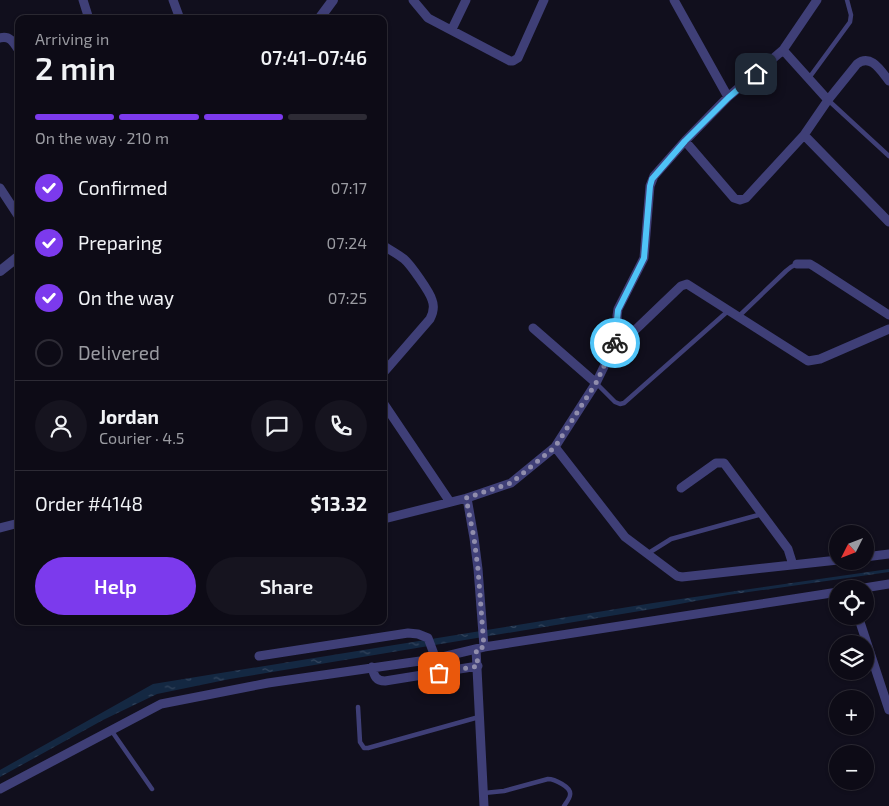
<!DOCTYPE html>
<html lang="en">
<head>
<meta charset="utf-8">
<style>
  :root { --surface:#0d0b16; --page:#16141f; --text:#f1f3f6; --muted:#9a9ba1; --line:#2d2b35; --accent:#7c3aed }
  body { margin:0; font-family:"Exo 2",sans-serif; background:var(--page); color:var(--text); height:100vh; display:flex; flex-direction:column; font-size:19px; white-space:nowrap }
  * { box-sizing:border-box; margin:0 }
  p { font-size:16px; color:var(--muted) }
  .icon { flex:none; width:28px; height:28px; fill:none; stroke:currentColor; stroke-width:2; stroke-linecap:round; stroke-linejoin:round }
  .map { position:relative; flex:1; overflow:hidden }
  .sheet { position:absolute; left:15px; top:15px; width:372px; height:610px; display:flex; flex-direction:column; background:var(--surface); border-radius:10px; box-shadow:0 1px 4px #0004,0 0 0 1px var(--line) }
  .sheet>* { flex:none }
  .needle { width:32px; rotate:228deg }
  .fabs { position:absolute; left:829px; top:525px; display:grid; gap:10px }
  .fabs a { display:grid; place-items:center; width:45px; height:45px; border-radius:50%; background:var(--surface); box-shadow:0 1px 4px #0004,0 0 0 1px var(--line); font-size:25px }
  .pin { position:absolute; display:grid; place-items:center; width:42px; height:42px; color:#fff; margin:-21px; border-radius:10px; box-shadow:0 2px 8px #0006 }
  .courier { position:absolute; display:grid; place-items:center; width:50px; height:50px; margin:-25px; border:4px solid #4fc3f7; border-radius:50%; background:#fff; color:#222; box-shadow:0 1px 6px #0007 }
  .overview em { font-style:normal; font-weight:600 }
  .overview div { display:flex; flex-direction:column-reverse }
  .overview { display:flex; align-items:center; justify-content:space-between; height:85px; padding:0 20px }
  h1 { font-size:32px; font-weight:600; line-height:38px }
  .bar { display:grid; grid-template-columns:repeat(4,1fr); gap:8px 5px; align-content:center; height:60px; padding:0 20px }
  .bar i { height:6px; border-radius:4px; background:var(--line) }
  .bar .current { background:var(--accent) }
  .bar p { grid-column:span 4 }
  .line { display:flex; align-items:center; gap:12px; padding:0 20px; border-top:1px solid var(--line) }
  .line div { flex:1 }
  .round { display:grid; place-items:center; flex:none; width:52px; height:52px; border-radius:26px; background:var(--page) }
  ol { padding:0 20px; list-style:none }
  li { display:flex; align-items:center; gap:15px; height:55px }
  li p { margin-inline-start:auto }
  li .icon { padding:5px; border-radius:50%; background:var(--accent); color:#fff; stroke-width:4 }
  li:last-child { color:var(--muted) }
  li i { width:28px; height:28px; border:2px solid var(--line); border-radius:50% }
  .cta { display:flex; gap:10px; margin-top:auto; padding:10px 20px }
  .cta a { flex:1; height:58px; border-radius:30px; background:var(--accent); color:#fff; font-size:20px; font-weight:600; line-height:58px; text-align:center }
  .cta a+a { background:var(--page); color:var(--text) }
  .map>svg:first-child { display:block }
</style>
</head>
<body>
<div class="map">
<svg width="889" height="806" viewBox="0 0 889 806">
  <defs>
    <pattern id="water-ripples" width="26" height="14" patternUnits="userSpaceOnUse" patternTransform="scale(1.25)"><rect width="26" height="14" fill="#142842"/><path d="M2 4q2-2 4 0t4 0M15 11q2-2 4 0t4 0" fill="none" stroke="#35465e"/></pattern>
  </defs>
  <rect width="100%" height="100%" fill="#110f1d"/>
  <path fill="url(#water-ripples)" d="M889 569V572L728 595 658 608 230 679 157 694 103 720 0 777V770L153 684 653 603Z"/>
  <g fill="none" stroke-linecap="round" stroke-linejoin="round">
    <path stroke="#3f3f77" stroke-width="4.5" d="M809 78 850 22 851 15 847 0
      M828 100 889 156
      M739 316 786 271 791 267 797 264
      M596 383 615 402 620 404 624 403 728 311
      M647 554 671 539 762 514
      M358 707 360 742 364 748H368L479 717
      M111 730 152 789
      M484 793 504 791 548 779C554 779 572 787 570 795 570 798 566 803 564 806"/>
    <path stroke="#3f3f77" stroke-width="9" d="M83 0 89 19
      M173 0 180 19
      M413 0 428 18 510 61H513L518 58 544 0
      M674 0 728 97
      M452 29 466 0
      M0 38C10 35 14 43 19 51
      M783 50 828 100 804 135 889 222
      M828 100 857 64C871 53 881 71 889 81
      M685 141 734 198 740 200 746 198 804 135
      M0 188 19 217
      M384 246C390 250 398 254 404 259 410 264 430 292 432 300 435 307 433 313 430 319L384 372
      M797 264H810L815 267 889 315
      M533 328 596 383
      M619 336 631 334 681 286 687 284 808 361 820 359 889 329
      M384 404 450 502
      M555 447 625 537 677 576 682 577 838 560
      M681 488 716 463H724L788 549 793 565
      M467 498 474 538 478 569 484 647
      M384 519 467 498 511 483 555 447 596 383 619 336 617 316 618 309 644 258 650 186 654 176 685 141 728 97 783 50 817 0
      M0 528 19 523
      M865 557 889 554
      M858 589 889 584
      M858 616 889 710
      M476 649 484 806
      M259 656 408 633 418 634 428 638 434 654V659
      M372 667C374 676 376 681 385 681L478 666
      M0 789 161 704 268 683 434 659 484 647 838 592"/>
    <path stroke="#3f3f77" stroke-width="10" d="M319 19 333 0
      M0 271 19 256"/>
  </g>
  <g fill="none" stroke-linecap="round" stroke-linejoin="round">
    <path stroke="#908dac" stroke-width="5" stroke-dasharray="0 9" d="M439 673 478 666 476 649 484 647 478 569 474 538 466 498 511 483 555 447 596 383 615 343"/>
    <path stroke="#4fc3f7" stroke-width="6" d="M615 343 619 336 617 320 618 310 644 258 650 186 652 179 685 141 728 98 756 74"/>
  </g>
</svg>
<div class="fabs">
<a><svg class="needle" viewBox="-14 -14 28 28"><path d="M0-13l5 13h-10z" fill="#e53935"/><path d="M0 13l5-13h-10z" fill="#9a9ba1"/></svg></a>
<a><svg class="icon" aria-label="locate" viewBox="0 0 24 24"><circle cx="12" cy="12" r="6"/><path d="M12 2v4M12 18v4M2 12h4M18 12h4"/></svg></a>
<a><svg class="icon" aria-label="layers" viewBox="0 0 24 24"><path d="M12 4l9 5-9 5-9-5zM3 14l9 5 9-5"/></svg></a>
<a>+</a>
<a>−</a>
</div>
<div class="pin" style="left:439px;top:673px;background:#ea580c"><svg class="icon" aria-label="bag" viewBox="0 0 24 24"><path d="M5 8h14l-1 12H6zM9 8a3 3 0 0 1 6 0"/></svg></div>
<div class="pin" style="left:756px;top:74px;background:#1f2937"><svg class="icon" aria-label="home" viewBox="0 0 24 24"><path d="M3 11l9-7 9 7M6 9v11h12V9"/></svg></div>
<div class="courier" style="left:615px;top:343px"><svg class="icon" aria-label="bike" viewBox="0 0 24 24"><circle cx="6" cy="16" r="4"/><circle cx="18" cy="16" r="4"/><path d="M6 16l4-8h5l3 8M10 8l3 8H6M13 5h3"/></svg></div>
<section class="sheet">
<div class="overview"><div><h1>2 min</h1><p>Arriving in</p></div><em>07:41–07:46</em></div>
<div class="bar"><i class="current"></i><i class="current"></i><i class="current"></i><i></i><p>On the way · 210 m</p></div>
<ol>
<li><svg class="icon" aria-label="check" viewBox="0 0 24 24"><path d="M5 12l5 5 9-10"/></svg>Confirmed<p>07:17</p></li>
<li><svg class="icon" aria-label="check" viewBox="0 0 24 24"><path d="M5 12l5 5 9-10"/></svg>Preparing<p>07:24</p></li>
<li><svg class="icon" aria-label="check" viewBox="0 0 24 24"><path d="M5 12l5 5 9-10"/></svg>On the way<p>07:25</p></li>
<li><i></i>Delivered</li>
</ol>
<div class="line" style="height:90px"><a class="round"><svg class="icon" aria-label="person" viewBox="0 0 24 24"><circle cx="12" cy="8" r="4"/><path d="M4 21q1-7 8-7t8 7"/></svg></a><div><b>Jordan</b><p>Courier · 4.5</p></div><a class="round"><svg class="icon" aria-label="chat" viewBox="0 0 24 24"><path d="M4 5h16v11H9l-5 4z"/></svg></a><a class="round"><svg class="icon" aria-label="phone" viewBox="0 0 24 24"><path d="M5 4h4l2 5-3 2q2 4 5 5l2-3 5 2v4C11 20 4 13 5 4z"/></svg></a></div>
<div class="line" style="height:65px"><div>Order #4148</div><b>$13.32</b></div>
<div class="cta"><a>Help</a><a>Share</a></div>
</section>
</div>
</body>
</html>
